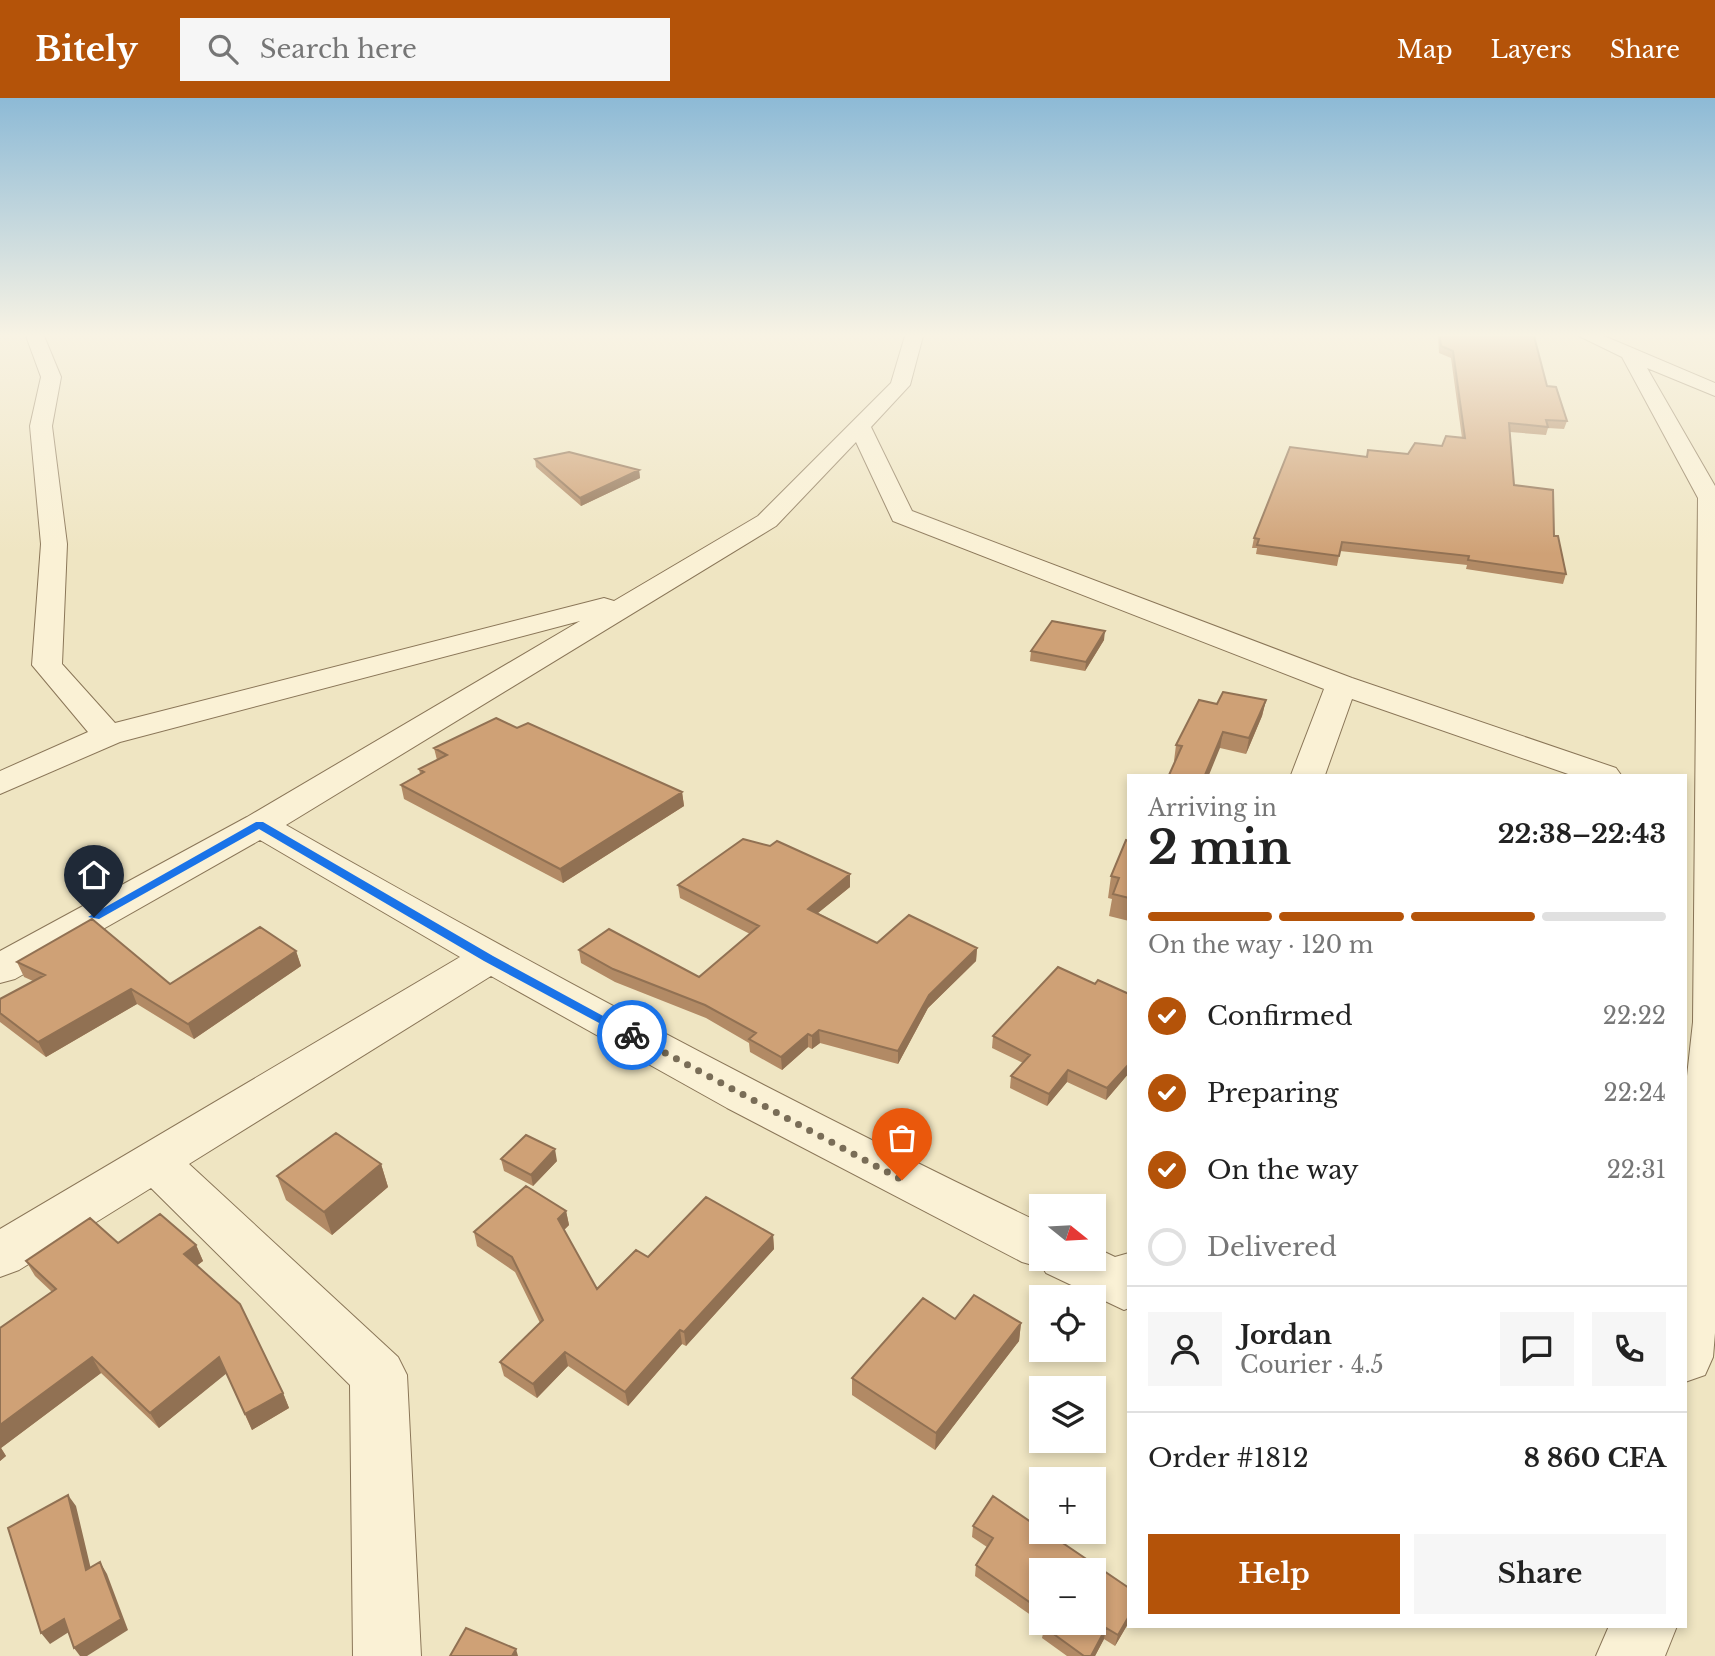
<!DOCTYPE html>
<html lang="en">
<head>
<meta charset="utf-8">
<style>
  :root { --surface:#fff; --page:#f6f6f6; --text:#222; --muted:#767676; --line:#e0e0e0; --accent:#b45309 }
  body { margin:0; font-family:"Libre Baskerville",serif; background:var(--page); color:var(--text); height:100vh; display:flex; flex-direction:column; font-size:26px; white-space:nowrap }
  * { box-sizing:border-box; margin:0 }
  p { font-size:23px; color:var(--muted) }
  .icon { flex:none; width:38px; height:38px; fill:none; stroke:currentColor; stroke-width:2; stroke-linecap:round; stroke-linejoin:round }
  .map { position:relative; flex:1; overflow:hidden }
  .details { position:absolute; left:1127px; top:676px; width:560px; height:854px; display:flex; flex-direction:column; background:var(--surface); border-radius:0px; box-shadow:0 4px 10px #0003 }
  .details>* { flex:none }
  .needle { width:46px; rotate:108deg }
  .buttons { position:absolute; left:1029px; top:1096px; display:grid; gap:14px }
  .buttons a { display:grid; place-items:center; width:77px; height:77px; border-radius:0px; background:var(--surface); box-shadow:0 4px 10px #0003; font-size:35px }
  .pin { position:absolute; display:grid; place-items:center; width:60px; height:60px; color:#fff; margin:-72px -30px; border-radius:50% 50% 50% 0; rotate:-45deg; box-shadow:0 0 7px #0007 }
  .pin .icon { rotate:45deg }
  .courier { position:absolute; display:grid; place-items:center; width:70px; height:70px; margin:-35px; border:5px solid #1a73e8; border-radius:50%; background:#fff; color:#222; box-shadow:0 2px 9px #0007 }
  .overview em { font-style:normal; font-weight:700 }
  .overview div { display:flex; flex-direction:column-reverse }
  .overview { display:flex; align-items:center; justify-content:space-between; height:119px; padding:0 21px }
  h1 { font-size:46px; font-weight:700; line-height:52px }
  .bar { display:grid; grid-template-columns:repeat(4,1fr); gap:10px 7px; align-content:center; height:84px; padding:0 21px }
  .bar i { height:9px; border-radius:5px; background:var(--line) }
  .bar .selected { background:var(--accent) }
  .bar p { grid-column:span 4 }
  .line { display:flex; align-items:center; gap:18px; padding:0 21px; border-top:2px solid var(--line) }
  .line div { flex:1 }
  .round { display:grid; place-items:center; flex:none; width:74px; height:74px; border-radius:0px; background:var(--page) }
  ol { padding:0 21px; list-style:none }
  li { display:flex; align-items:center; gap:21px; height:77px }
  li p { margin-inline-start:auto }
  li .icon { padding:7px; border-radius:50%; background:var(--accent); color:#fff; stroke-width:4 }
  li:last-child { color:var(--muted) }
  li i { width:38px; height:38px; border:4px solid var(--line); border-radius:50% }
  .primary-button { display:flex; gap:14px; margin-top:auto; padding:14px 21px }
  .primary-button a { flex:1; height:80px; border-radius:0px; background:var(--accent); color:#fff; font-size:28px; font-weight:700; line-height:80px; text-align:center }
  .primary-button a+a { background:var(--page); color:var(--text) }
  header { display:flex; align-items:center; gap:42px; box-sizing:border-box; height:98px; padding:0 35px; background:var(--accent); color:#fff }
  header strong { font-size:33px }
  nav { display:flex; gap:38px; margin-inline-start:auto; font-size:24px }
  .search { width:490px; height:63px; background:var(--page); display:flex; align-items:center; gap:18px; box-sizing:border-box; padding:0 24px; border-radius:0px; color:var(--muted); font-size:26px }
  .map>svg:first-child { display:block }
</style>
</head>
<body>
<header>
<strong>Bitely</strong>
<div class="search"><svg class="icon" aria-label="search" viewBox="0 0 24 24"><circle cx="10" cy="10" r="6"/><path d="M15 15l6 6"/></svg>Search here</div>
<nav><a>Map</a><a>Layers</a><a>Share</a></nav>
</header>
<div class="map">
<svg width="1715" height="1558" viewBox="0 0 1715 1558">
  <rect width="100%" height="100%" fill="#efe5c2"/>
  <g fill="none" stroke-linecap="round" stroke-linejoin="round">
    <defs>
      <path id="street" d="M26 238H44L61 279 52 328 67 446 62 566 115 625 604 500 614 503 758 418 891 285 905 238H923L910 287 871 329 912 413 1352 580 1616 670 1621 677H1571L1352 601 1325 677H1291L1324 591 893 423 856 344 776 428 286 727C533 868 784 1002 1041 1125V1160H1094V1149L1115 1159 1129 1155V1210L1124 1212 1046 1175 1043 1170 1022 1164 727 1010 491 878 189 1066 398 1259 407 1277 421 1558H353L350 1287 151 1090 19 1172 0 1179V1131L460 859 260 742 15 881 0 885V853L247 719 580 523 120 644 0 696V673L88 634 32 567 41 446 30 328 41 279Z
        M1579 238H1604L1715 285V298L1647 270 1715 388V1235L1713 1259 1705 1277 1685 1284V996L1693 924 1698 400 1622 259Z
        M1609 1528H1677L1665 1558H1596Z"/>
    </defs>
    <use href="#street" stroke="#8a7658" stroke-width="2"/>
    <use href="#street" fill="#faf1d5" fill-rule="evenodd"/>
  </g>
  <path fill="#b28a65" fill-rule="evenodd" d="M1438 238H1534L1547 288 1567 323 1564 331 1548 330 1546 337 1510 334 1514 387 1554 438 1566 476 1563 486 1466 471 1467 467 1340 453 1337 468 1256 456 1257 450H1252L1254 440 1367 359 1368 352 1408 356 1442 348 1462 340 1451 260 1439 255Z
    M535 361 639 372 640 380 581 408 536 369Z
    M1104 542 1085 573 1030 563 1031 553Z
    M1266 602 1262 618 1246 656 1220 650 1174 663 1176 647 1217 606Z
    M517 630 682 694 684 708 563 785 404 701 401 687 420 676 419 671 437 662 434 650Z
    M1129 743V823L1109 818 1112 801 1108 800 1111 778Z
    M678 787 850 789 818 815 877 845 977 850 976 863 928 910 898 966 820 945 812 951 808 949 782 972 750 954 749 945 706 920 615 884 581 865 579 852 699 879 750 836 680 800Z
    M296 853 301 868 194 941 137 906 46 959 0 924V901L33 883 24 879 17 864 170 886Z
    M1095 886 1129 896V975L1106 1002 1067 984 1047 1008 1010 990 1011 978 1023 965 992 950 993 938Z
    M501 1061 557 1063 533 1088 504 1073Z
    M381 1066 388 1089 332 1137 286 1102 277 1078Z
    M566 1113 569 1127 564 1132 597 1191 648 1159 773 1137 774 1151 686 1248 682 1246 628 1308 568 1268 537 1300 504 1278 500 1264 540 1225 515 1174 477 1148 474 1134Z
    M118 1145 196 1147 203 1163 196 1168 283 1295 289 1310 252 1332 226 1275 159 1330 101 1275 1 1350 6 1358 0 1363V1230L52 1194 35 1178 26 1163Z
    M955 1221 1021 1225 1019 1243 935 1352 852 1297V1280Z
    M973 1428 1129 1524 1115 1548 1104 1541 1095 1558H1067L1042 1540 1045 1527 975 1478 976 1467 987 1449 972 1439ZM1041 1472 1094 1524H1041Z"/>
  <path fill="#917153" d="M639 372 640 380 581 408 580 400Z
    M1105 533 1104 542 1085 573 1086 564Z
    M1266 602 1262 618 1246 656 1249 640Z
    M1223 634 1220 650 1209 677H1205Z
    M682 694 684 708 563 785 560 771Z
    M850 776V789L808 823V811Z
    M977 850 976 863 928 910 898 966V953L929 897Z
    M296 853 301 868 194 941 188 926Z
    M131 891 137 906 46 959 38 944Z
    M819 932 820 945 812 951V938Z
    M808 936V949L782 972 781 959Z
    M1129 966V975L1106 1002 1107 990Z
    M1068 972 1067 984 1047 1008 1049 996Z
    M555 1051 557 1063 533 1088 531 1077Z
    M381 1066 388 1089 332 1137 324 1114Z
    M566 1113 569 1127 561 1135 558 1121Z
    M773 1137 774 1151 686 1248 684 1234Z
    M196 1147 203 1163 191 1172 184 1156Z
    M1021 1225 1019 1243 935 1352 936 1335Z
    M680 1232 682 1246 628 1308 625 1294Z
    M565 1254 568 1268 537 1300 533 1286Z
    M92 1259 101 1275 1 1350 6 1358 0 1363V1327Z
    M219 1259 227 1275 159 1330 150 1315Z
    M283 1295 289 1310 252 1332 245 1316Z
    M68 1397 76 1408 94 1484 86 1472Z
    M100 1464 107 1476 128 1532 87 1558H80L74 1550Z
    M1129 1518V1524L1115 1548 1118 1537Z
    M64 1521 72 1532 50 1546 41 1535Z
    M1106 1530 1104 1541 1095 1558H1091Z
    M516 1551 518 1558H512Z"/>
  <path fill="#cfa176" stroke="#917153" stroke-width="2" d="M1440 238H1534L1547 288 1556 289 1567 323 1546 322 1548 329 1509 325 1514 387 1553 392 1554 438H1558L1566 476 1468 462 1469 458 1342 444 1339 458 1257 447 1259 441 1254 440 1290 349 1367 359 1368 352 1408 356 1415 345 1442 348 1446 338 1465 340 1453 253 1441 248Z
    M569 354 639 372 580 400 535 361Z
    M1052 523 1105 533 1086 564 1031 553Z
    M1223 594 1266 602 1249 640 1223 634 1205 677H1169L1182 648 1176 647 1199 602 1217 606Z
    M496 620 517 630 528 625 682 694 560 771 401 687 424 674 419 671 447 657 434 650Z
    M743 741 770 748 777 743 850 776 808 811 877 845 909 817 977 850 929 897 898 953 819 932 812 938 808 936 781 959 749 941 756 935 705 907 613 871 579 852 609 831 699 879 759 828 678 787Z
    M1126 742 1129 743V800L1113 796 1119 780 1111 778Z
    M92 821 170 886 260 829 296 853 188 926 131 891 38 944 0 915V901L45 877 17 864Z
    M1058 869 1095 886 1098 882 1129 896V966L1107 990 1068 972 1049 996 1011 978 1030 957 993 938Z
    M336 1035 381 1066 324 1114 277 1078Z
    M526 1037 555 1051 531 1077 501 1061Z
    M526 1088 566 1113 558 1121 597 1191 636 1152 648 1159 706 1099 773 1137 684 1234 680 1232 625 1294 565 1254 533 1286 500 1264 543 1222 512 1159 474 1134Z
    M160 1116 196 1147 184 1156 240 1206 283 1295 245 1316 219 1259 150 1315 92 1259 0 1327V1230L56 1191 26 1163 90 1120 118 1145Z
    M974 1197 1021 1225 936 1335 852 1280 923 1200 955 1221Z
    M68 1397 86 1472 100 1464 121 1521 74 1550 64 1521 41 1535 8 1430Z
    M993 1398 1041 1431V1433H1045L1129 1490V1518L1118 1537 1106 1530 1091 1558H1084L1044 1529 1047 1524H1094V1472H1041V1512L976 1467 993 1440 973 1428Z
    M466 1530 516 1551 512 1558H450Z"/>
  <linearGradient id="sky" x2="0" y2="1"><stop stop-color="#8dbad6"/><stop offset="0.52" stop-color="#f8f3e4"/><stop offset="1" stop-color="#f8f3e4" stop-opacity="0"/></linearGradient>
  <rect width="1715" height="456" fill="url(#sky)"/>
  <path fill="#1a73e8" d="M256 724H263L493 858 638 937 632 942 627 940 484 863 259 731 99 821 88 819Z"/>
  <g fill="none" stroke-linecap="round" stroke-linejoin="round">
    <path stroke="#796d57" stroke-width="7" stroke-dasharray="0 12.6" d="M632 937 902 1082"/>
  </g>
</svg>
<div class="buttons">
<a><svg class="needle" viewBox="-14 -14 28 28"><path d="M0-13l5 13h-10z" fill="#e53935"/><path d="M0 13l5-13h-10z" fill="#767676"/></svg></a>
<a><svg class="icon" aria-label="locate" viewBox="0 0 24 24"><circle cx="12" cy="12" r="6"/><path d="M12 2v4M12 18v4M2 12h4M18 12h4"/></svg></a>
<a><svg class="icon" aria-label="layers" viewBox="0 0 24 24"><path d="M12 4l9 5-9 5-9-5zM3 14l9 5 9-5"/></svg></a>
<a>+</a>
<a>−</a>
</div>
<div class="pin" style="left:902px;top:1082px;background:#ea580c"><svg class="icon" aria-label="bag" viewBox="0 0 24 24"><path d="M5 8h14l-1 12H6zM9 8a3 3 0 0 1 6 0"/></svg></div>
<div class="pin" style="left:94px;top:819px;background:#1f2937"><svg class="icon" aria-label="home" viewBox="0 0 24 24"><path d="M3 11l9-7 9 7M6 9v11h12V9"/></svg></div>
<div class="courier" style="left:632px;top:937px"><svg class="icon" aria-label="bike" viewBox="0 0 24 24"><circle cx="6" cy="16" r="4"/><circle cx="18" cy="16" r="4"/><path d="M6 16l4-8h5l3 8M10 8l3 8H6M13 5h3"/></svg></div>
<section class="details">
<div class="overview"><div><h1>2 min</h1><p>Arriving in</p></div><em>22:38–22:43</em></div>
<div class="bar"><i class="selected"></i><i class="selected"></i><i class="selected"></i><i></i><p>On the way · 120 m</p></div>
<ol>
<li><svg class="icon" aria-label="check" viewBox="0 0 24 24"><path d="M5 12l5 5 9-10"/></svg>Confirmed<p>22:22</p></li>
<li><svg class="icon" aria-label="check" viewBox="0 0 24 24"><path d="M5 12l5 5 9-10"/></svg>Preparing<p>22:24</p></li>
<li><svg class="icon" aria-label="check" viewBox="0 0 24 24"><path d="M5 12l5 5 9-10"/></svg>On the way<p>22:31</p></li>
<li><i></i>Delivered</li>
</ol>
<div class="line" style="height:126px"><a class="round"><svg class="icon" aria-label="person" viewBox="0 0 24 24"><circle cx="12" cy="8" r="4"/><path d="M4 21q1-7 8-7t8 7"/></svg></a><div><b>Jordan</b><p>Courier · 4.5</p></div><a class="round"><svg class="icon" aria-label="chat" viewBox="0 0 24 24"><path d="M4 5h16v11H9l-5 4z"/></svg></a><a class="round"><svg class="icon" aria-label="phone" viewBox="0 0 24 24"><path d="M5 4h4l2 5-3 2q2 4 5 5l2-3 5 2v4C11 20 4 13 5 4z"/></svg></a></div>
<div class="line" style="height:91px"><div>Order #1812</div><b>8 860 CFA</b></div>
<div class="primary-button"><a>Help</a><a>Share</a></div>
</section>
</div>
</body>
</html>
